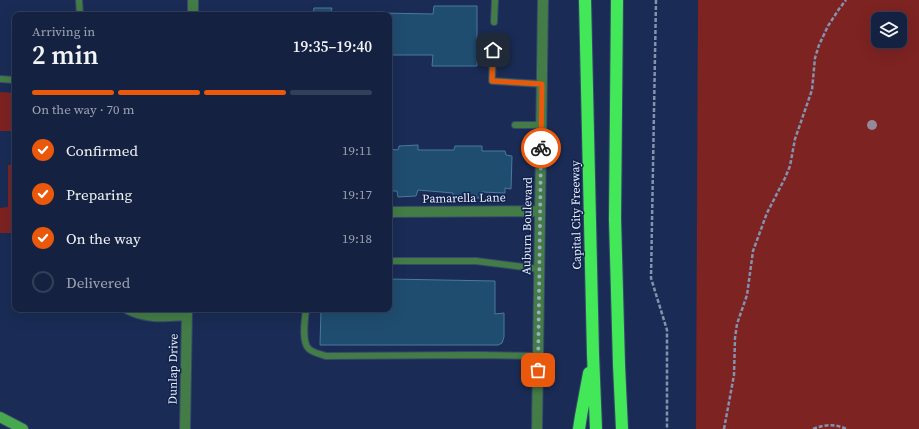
<!DOCTYPE html>
<html lang="en">
<head>
<meta charset="utf-8">
<style>
  :root { --surface:#142140; --page:#1d2947; --text:#f1f3f6; --muted:#9da3b1; --line:#333e59; --accent:#ea580c }
  body { margin:0; font-family:"Source Serif 4",serif; background:var(--page); color:var(--text); height:100vh; display:flex; flex-direction:column; font-size:15px; white-space:nowrap }
  * { box-sizing:border-box; margin:0 }
  p { font-size:13px; color:var(--muted) }
  .icon { flex:none; width:22px; height:22px; fill:none; stroke:currentColor; stroke-width:2; stroke-linecap:round; stroke-linejoin:round }
  .map { position:relative; flex:1; overflow:hidden }
  .details { position:absolute; left:12px; top:12px; width:380px; height:300px; display:flex; flex-direction:column; background:var(--surface); border-radius:8px; box-shadow:0 4px 16px #0002,0 0 0 1px var(--line) }
  .details>* { flex:none }
  .tools { position:absolute; left:871px; top:12px; display:grid; gap:8px }
  .tools a { display:grid; place-items:center; width:36px; height:36px; border-radius:8px; background:var(--surface); box-shadow:0 4px 16px #0002,0 0 0 1px var(--line); font-size:20px }
  .pin { position:absolute; display:grid; place-items:center; width:34px; height:34px; color:#fff; margin:-17px; border-radius:8px; box-shadow:0 2px 6px #0006 }
  .courier { position:absolute; display:grid; place-items:center; width:40px; height:40px; margin:-20px; border:3px solid #ea580c; border-radius:50%; background:#fff; color:#222; box-shadow:0 1px 5px #0007 }
  .head em { font-style:normal; font-weight:600 }
  .head div { display:flex; flex-direction:column-reverse }
  .head { display:flex; align-items:center; justify-content:space-between; height:68px; padding:0 20px }
  h1 { font-size:26px; font-weight:600; line-height:30px }
  .bar { display:grid; grid-template-columns:repeat(4,1fr); gap:6px 4px; align-content:center; height:48px; padding:0 20px }
  .bar i { height:5px; border-radius:3px; background:var(--line) }
  .bar .selected { background:var(--accent) }
  .bar p { grid-column:span 4 }
  ol { padding:0 20px; list-style:none }
  li { display:flex; align-items:center; gap:12px; height:44px }
  li p { margin-inline-start:auto }
  li .icon { padding:4px; border-radius:50%; background:var(--accent); color:#fff; stroke-width:4 }
  li:last-child { color:var(--muted) }
  li i { width:22px; height:22px; border:2px solid var(--line); border-radius:50% }
  .map>svg:first-child { display:block }
</style>
</head>
<body>
<div class="map">
<svg width="919" height="429" viewBox="0 0 919 429">
  <rect width="100%" height="100%" fill="#1a2c55"/>
  <path fill="#7d2322" fill-rule="evenodd" d="M698 0H919V429H696ZM878 19H900V41H878Z
    M0 92 15 93V131H0Z
    M8 165H15V233H0V208L8 207Z"/>
  <path fill="#1f4d70" stroke="#4b799f" d="M434 6H477V66H432L433 55H389V15H313L314 8H332L331 12 433 14Z
    M418 145V150H454L455 146H482V151H505L506 155 512 156 511 189 505 188V193L482 192 481 198 453 197V193L418 190 416 196 398 197 397 191H389V149L398 150 399 146Z
    M389 279 495 281V314L504 313V337L502 343 498 345H320L321 309H389Z"/>
  <g fill="none" stroke-linecap="round" stroke-linejoin="round">
    <defs>
      <path id="lane" d="M79 0 80 15
        M494 22 495 0
        M493 50 492 81 542 84
        M0 79 15 80
        M515 125H541
        M389 261H476L539 269
        M306 309C305 319 301 342 309 349 313 353 321 354 326 356L475 355 538 356"/>
      <path id="street" d="M193 15V0
        M389 212 540 211
        M128 309C146 319 167 316 187 315
        M185 429 187 309
        M537 429 543 0"/>
      <path id="secondary" d="M0 417 23 429"/>
      <path id="highway" d="M585 0 593 354 596 429
        M617 0 615 219 619 365 622 429
        M579 429 581 416 589 373"/>
    </defs>
    <use href="#lane" stroke="#37476d" stroke-width="8"/>
    <use href="#street" stroke="#37476d" stroke-width="12"/>
    <use href="#secondary" stroke="#37476d" stroke-width="12"/>
    <use href="#highway" stroke="#37476d" stroke-width="14"/>
    <path stroke="#8592ae" stroke-width="2.5" stroke-dasharray="4 2" stroke-linecap="butt" d="M656 0 651 278 667 330V429
      M724 429 734 375 735 338 737 324 747 295 753 251 767 213 785 178 790 166 795 139 812 90 815 58 819 45 828 26 839 9 846 0
      M813 429C825 424 835 424 847 429"/>
    <use href="#lane" stroke="#437c46" stroke-width="6"/>
    <use href="#street" stroke="#437c46" stroke-width="10"/>
    <use href="#secondary" stroke="#47a84f" stroke-width="10"/>
    <use href="#highway" stroke="#43e859" stroke-width="12"/>
  </g>
  <circle fill="#948899" cx="872" cy="125" r="5"/>
  <g fill="none" stroke-linecap="round" stroke-linejoin="round">
    <path stroke="#9faac3" stroke-width="4" stroke-dasharray="0 7.2" d="M538 370 541 148"/>
    <path stroke="#ea580c" stroke-width="5" d="M493 50 492 81 542 84 541 148"/>
  </g>
  <g text-anchor="middle" dominant-baseline="central" stroke-width="3" stroke-linejoin="round" paint-order="stroke">
    <g font-size="12" fill="#e6eefe" stroke="#11214a">
      <text transform="translate(464 198) rotate(-1)">Pamarella Lane</text>
      <text transform="translate(576 215) rotate(-91)">Capital City Freeway</text>
      <text transform="translate(527 226) rotate(-89)">Auburn Boulevard</text>
      <text transform="translate(173 369) rotate(-89)">Dunlap Drive</text>
    </g>
  </g>
</svg>
<div class="tools">
<a><svg class="icon" aria-label="layers" viewBox="0 0 24 24"><path d="M12 4l9 5-9 5-9-5zM3 14l9 5 9-5"/></svg></a>
</div>
<div class="pin" style="left:538px;top:370px;background:#ea580c"><svg class="icon" aria-label="bag" viewBox="0 0 24 24"><path d="M5 8h14l-1 12H6zM9 8a3 3 0 0 1 6 0"/></svg></div>
<div class="pin" style="left:493px;top:50px;background:#1f2937"><svg class="icon" aria-label="home" viewBox="0 0 24 24"><path d="M3 11l9-7 9 7M6 9v11h12V9"/></svg></div>
<div class="courier" style="left:541px;top:148px"><svg class="icon" aria-label="bike" viewBox="0 0 24 24"><circle cx="6" cy="16" r="4"/><circle cx="18" cy="16" r="4"/><path d="M6 16l4-8h5l3 8M10 8l3 8H6M13 5h3"/></svg></div>
<section class="details">
<div class="head"><div><h1>2 min</h1><p>Arriving in</p></div><em>19:35–19:40</em></div>
<div class="bar"><i class="selected"></i><i class="selected"></i><i class="selected"></i><i></i><p>On the way · 70 m</p></div>
<ol>
<li><svg class="icon" aria-label="check" viewBox="0 0 24 24"><path d="M5 12l5 5 9-10"/></svg>Confirmed<p>19:11</p></li>
<li><svg class="icon" aria-label="check" viewBox="0 0 24 24"><path d="M5 12l5 5 9-10"/></svg>Preparing<p>19:17</p></li>
<li><svg class="icon" aria-label="check" viewBox="0 0 24 24"><path d="M5 12l5 5 9-10"/></svg>On the way<p>19:18</p></li>
<li><i></i>Delivered</li>
</ol>
</section>
</div>
</body>
</html>
